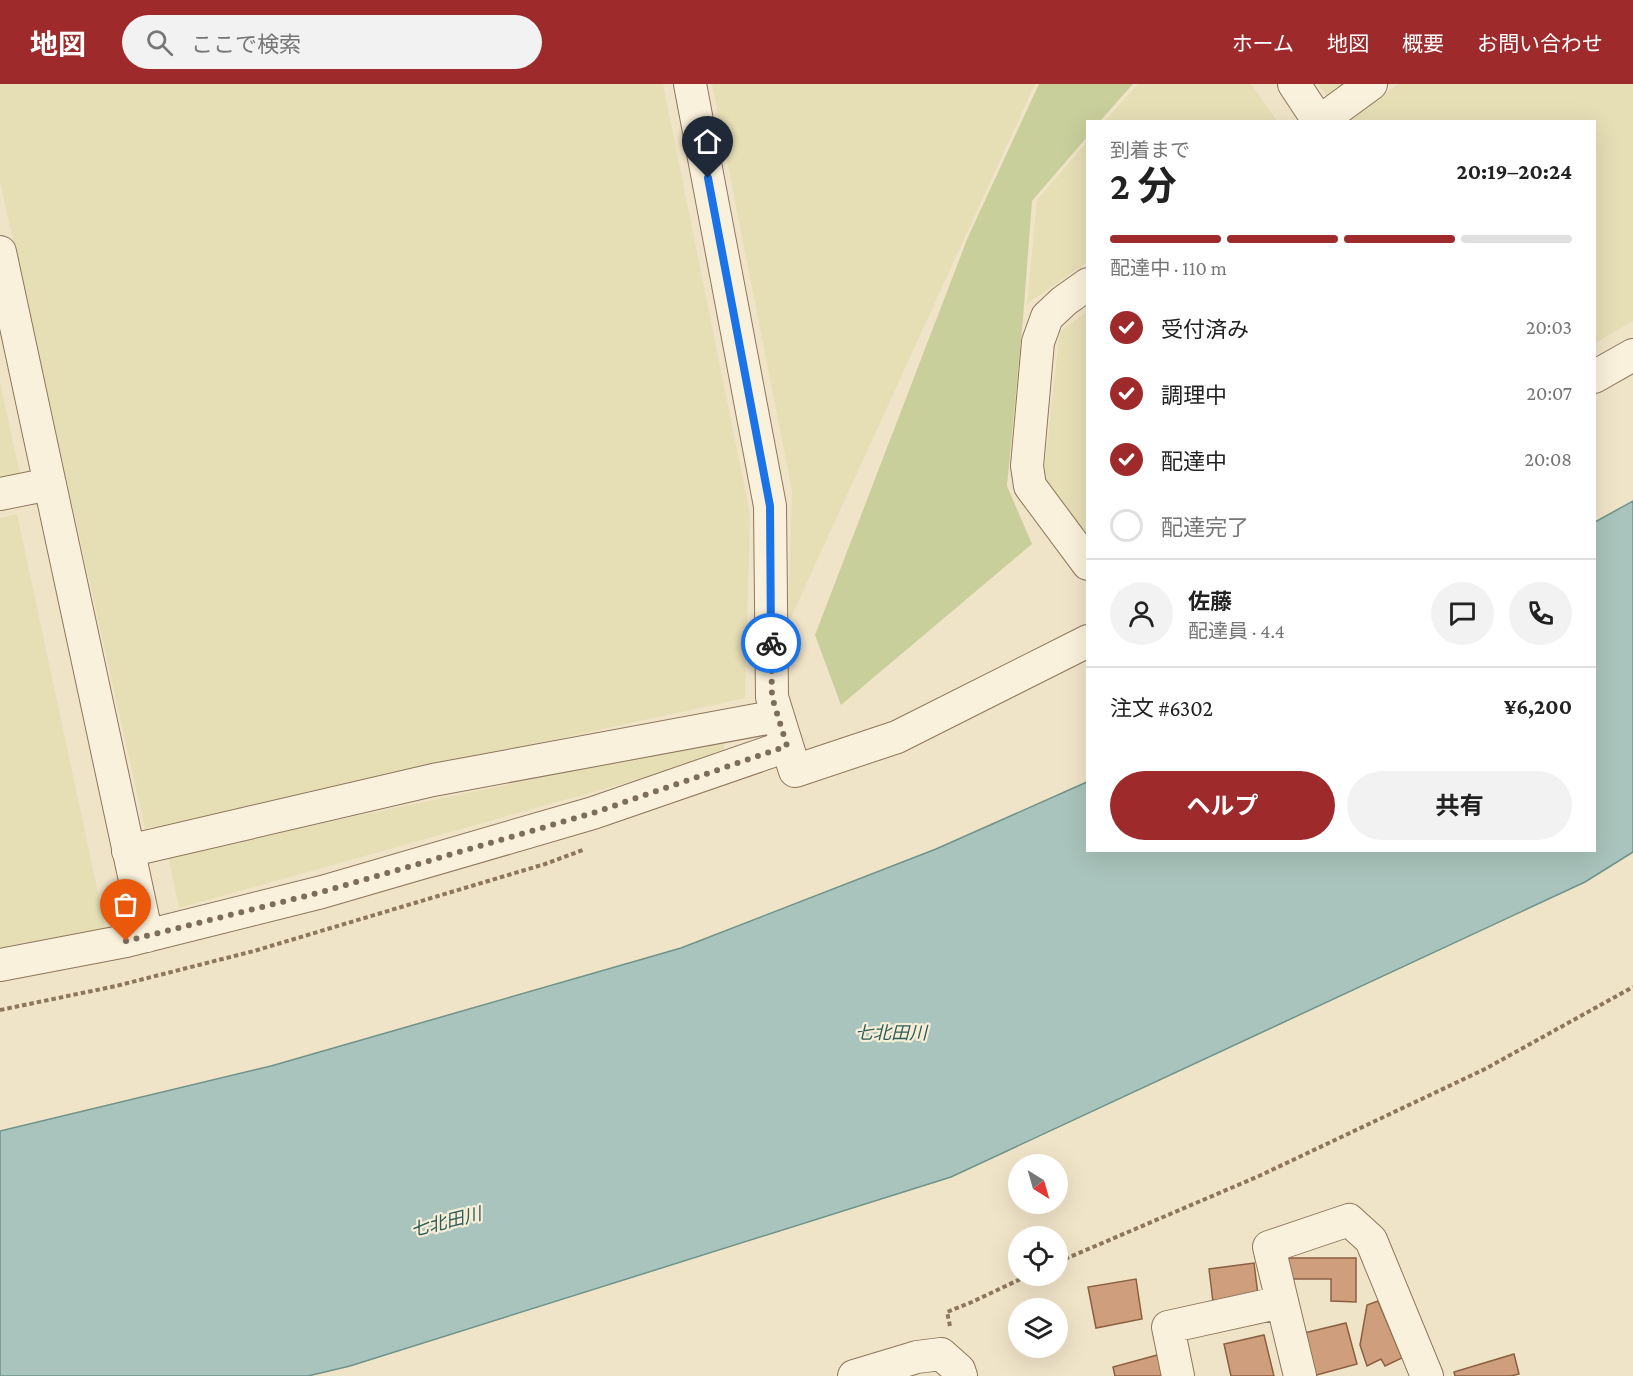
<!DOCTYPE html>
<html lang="ja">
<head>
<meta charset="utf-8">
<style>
  :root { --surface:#fff; --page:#f2f2f2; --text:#222; --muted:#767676; --line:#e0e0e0; --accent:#9e2a2b }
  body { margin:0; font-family:"Crimson Pro","Noto Sans JP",serif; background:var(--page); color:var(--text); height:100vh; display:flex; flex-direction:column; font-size:22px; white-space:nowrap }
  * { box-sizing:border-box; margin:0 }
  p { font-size:20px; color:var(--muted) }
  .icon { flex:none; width:33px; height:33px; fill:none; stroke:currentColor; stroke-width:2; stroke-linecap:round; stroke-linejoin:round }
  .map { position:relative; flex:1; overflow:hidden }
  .sheet { position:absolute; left:1086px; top:36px; width:510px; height:732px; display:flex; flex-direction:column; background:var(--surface); border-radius:0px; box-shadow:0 6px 24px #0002 }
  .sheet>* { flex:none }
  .needle { width:39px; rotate:143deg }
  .controls { position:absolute; left:1008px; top:1070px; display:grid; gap:12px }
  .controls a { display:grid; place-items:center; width:60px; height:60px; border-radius:50%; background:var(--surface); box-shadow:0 6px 24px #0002; font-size:30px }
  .pin { position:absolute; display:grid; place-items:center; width:51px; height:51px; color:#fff; margin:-62px -26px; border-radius:50% 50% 50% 0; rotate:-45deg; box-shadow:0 0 6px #0007 }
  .pin .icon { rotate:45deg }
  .courier { position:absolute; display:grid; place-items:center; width:60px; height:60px; margin:-30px; border:4px solid #1a73e8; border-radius:50%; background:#fff; color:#222; box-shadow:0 2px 8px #0007 }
  .summary em { font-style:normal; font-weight:700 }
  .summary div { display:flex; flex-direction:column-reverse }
  .summary { display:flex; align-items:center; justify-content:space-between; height:102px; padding:0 24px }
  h1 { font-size:39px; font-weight:700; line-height:45px }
  .bar { display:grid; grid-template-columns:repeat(4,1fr); gap:9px 6px; align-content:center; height:72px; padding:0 24px }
  .bar i { height:8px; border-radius:4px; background:var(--line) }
  .bar .on { background:var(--accent) }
  .bar p { grid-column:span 4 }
  .line { display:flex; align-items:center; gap:15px; padding:0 24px; border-top:2px solid var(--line) }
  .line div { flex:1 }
  .round { display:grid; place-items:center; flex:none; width:63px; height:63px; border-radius:32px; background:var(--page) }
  ol { padding:0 24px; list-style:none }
  li { display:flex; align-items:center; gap:18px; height:66px }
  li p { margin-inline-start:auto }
  li .icon { padding:6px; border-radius:50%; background:var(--accent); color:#fff; stroke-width:4 }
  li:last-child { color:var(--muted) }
  li i { width:33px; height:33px; border:3px solid var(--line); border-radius:50% }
  .cta { display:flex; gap:12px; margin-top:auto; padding:12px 24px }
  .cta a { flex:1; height:69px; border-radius:36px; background:var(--accent); color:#fff; font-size:24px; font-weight:700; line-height:69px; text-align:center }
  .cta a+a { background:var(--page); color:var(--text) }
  header { display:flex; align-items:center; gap:36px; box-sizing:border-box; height:84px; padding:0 30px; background:var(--accent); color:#fff }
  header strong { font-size:28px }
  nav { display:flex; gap:33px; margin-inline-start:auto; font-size:21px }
  .search { width:420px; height:54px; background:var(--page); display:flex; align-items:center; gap:15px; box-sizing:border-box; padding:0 21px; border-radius:33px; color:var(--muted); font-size:22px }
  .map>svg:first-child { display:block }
</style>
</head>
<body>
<header>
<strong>地図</strong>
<div class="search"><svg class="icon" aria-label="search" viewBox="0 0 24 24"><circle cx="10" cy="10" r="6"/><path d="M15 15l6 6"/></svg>ここで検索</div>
<nav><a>ホーム</a><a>地図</a><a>概要</a><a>お問い合わせ</a></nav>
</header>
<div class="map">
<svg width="1633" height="1292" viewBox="0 0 1633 1292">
  <rect width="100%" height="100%" fill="#f0e4c8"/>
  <path fill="#e6deb5" d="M0 0H663L750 430 745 614 145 745 0 98Z
    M712 0H1035L788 540 792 407Z
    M1138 0H1251L1277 37H1105Z
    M1318 0H1346L1328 13Z
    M1398 0H1633V237L1595 259 1594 38H1346Z
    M1087 58V178L1027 220 1037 116Z
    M1087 228V450L1043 398 1060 247Z
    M0 298 20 390 0 394Z
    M17 430 106 846 0 866V434Z
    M723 656 725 671 179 824 168 771Z"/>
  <path fill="#c9cf9b" d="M1039 0H1133L1100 37 1088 38 1087 53 1032 117 1023 235 1007 402 1032 460 841 621 815 551 968 153Z"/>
  <path fill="#a9c4bc" stroke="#6f938a" stroke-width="1.5" d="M1633 417V768L1585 798 951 1093 350 1282 308 1292H0V1047L271 982 681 864 936 765 1087 698 1088 766H1594L1595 438Z"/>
  <path fill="#cf9f7d" stroke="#8d5f41" stroke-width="1.5" d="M1288 1174H1356V1218L1331 1217V1195H1288Z
    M1254 1179 1258 1211 1213 1218 1209 1185Z
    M1136 1195 1142 1235 1096 1244 1088 1203Z
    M1378 1217 1402 1274 1385 1282 1381 1275 1367 1282 1360 1261 1367 1221Z
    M1346 1239 1357 1280 1313 1292 1300 1250Z
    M1264 1251 1274 1292H1231L1224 1260Z
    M1161 1270 1164 1292H1115L1113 1283Z
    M1514 1270 1519 1290 1511 1292H1455L1454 1288Z"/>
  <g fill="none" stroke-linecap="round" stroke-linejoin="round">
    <defs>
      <path id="minor" d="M690 0 770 422 772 613 795 687 897 653 1088 557
        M1294 0 1319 38
        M1319 38 1371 0
        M0 168 147 852
        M1088 200 1064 217 1047 233 1038 258 1027 382 1030 402 1088 480
        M1594 293 1633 271
        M0 410 50 400
        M128 767 433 696 778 632
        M0 881 126 857 322 808 593 729 787 662
        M854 1292 917 1273 941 1270 959 1286 961 1292
        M1178 1292 1168 1243 1282 1218
        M1300 1292 1269 1163 1349 1136 1371 1156 1427 1292"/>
    </defs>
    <use href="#minor" stroke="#8d765c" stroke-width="34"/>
    <path stroke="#8d765c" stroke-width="4" stroke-dasharray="4.5 3" stroke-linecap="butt" d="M0 926 116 902 254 867 545 780 583 766
      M1058 1178 1259 1092 1485 985 1633 903
      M950 1242 947 1228 972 1218 1029 1191"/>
    <use href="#minor" stroke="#faf1dc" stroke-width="32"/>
  </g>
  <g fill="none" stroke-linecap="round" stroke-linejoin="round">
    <path stroke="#7c6e5b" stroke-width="6" stroke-dasharray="0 10.8" d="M126 857 322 808 593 729 787 662 772 613 771 559"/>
    <path stroke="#1a73e8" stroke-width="8" d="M708 94 770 422 771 559"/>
  </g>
  <g text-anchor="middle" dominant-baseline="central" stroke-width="4.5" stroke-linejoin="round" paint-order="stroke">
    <g font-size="18" font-style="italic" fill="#2f5d5a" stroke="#f7eed8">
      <text x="891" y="949">七北田川</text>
      <text transform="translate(446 1138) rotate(-14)">七北田川</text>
    </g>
  </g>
</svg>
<div class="controls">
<a><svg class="needle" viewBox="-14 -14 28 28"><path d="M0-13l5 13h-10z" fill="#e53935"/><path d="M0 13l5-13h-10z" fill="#767676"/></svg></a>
<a><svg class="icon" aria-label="locate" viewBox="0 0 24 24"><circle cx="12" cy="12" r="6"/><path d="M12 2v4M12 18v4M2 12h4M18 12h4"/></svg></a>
<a><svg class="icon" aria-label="layers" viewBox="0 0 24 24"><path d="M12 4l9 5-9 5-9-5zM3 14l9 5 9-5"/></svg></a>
</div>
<div class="pin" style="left:126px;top:857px;background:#ea580c"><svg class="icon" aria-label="bag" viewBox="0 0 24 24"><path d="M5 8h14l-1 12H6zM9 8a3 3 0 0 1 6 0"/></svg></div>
<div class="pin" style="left:708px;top:94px;background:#1f2937"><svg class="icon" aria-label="home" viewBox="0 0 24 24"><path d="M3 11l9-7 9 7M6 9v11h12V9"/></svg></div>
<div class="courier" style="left:771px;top:559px"><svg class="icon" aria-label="bike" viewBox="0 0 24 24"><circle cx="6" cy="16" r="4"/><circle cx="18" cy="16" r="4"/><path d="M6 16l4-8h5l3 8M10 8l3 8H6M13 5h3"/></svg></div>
<section class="sheet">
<div class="summary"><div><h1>2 分</h1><p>到着まで</p></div><em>20:19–20:24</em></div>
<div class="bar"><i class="on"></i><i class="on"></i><i class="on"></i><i></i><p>配達中 · 110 m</p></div>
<ol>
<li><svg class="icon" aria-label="check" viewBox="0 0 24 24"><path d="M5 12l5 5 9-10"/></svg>受付済み<p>20:03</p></li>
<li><svg class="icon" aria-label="check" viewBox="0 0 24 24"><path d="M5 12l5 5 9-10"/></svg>調理中<p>20:07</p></li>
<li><svg class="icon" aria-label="check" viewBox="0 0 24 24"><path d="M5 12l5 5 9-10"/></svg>配達中<p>20:08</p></li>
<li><i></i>配達完了</li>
</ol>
<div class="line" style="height:108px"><a class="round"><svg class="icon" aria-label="person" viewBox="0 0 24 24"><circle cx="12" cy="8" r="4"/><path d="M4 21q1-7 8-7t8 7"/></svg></a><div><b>佐藤</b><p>配達員 · 4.4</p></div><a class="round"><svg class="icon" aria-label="chat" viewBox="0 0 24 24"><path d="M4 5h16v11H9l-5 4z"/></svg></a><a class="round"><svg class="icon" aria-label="phone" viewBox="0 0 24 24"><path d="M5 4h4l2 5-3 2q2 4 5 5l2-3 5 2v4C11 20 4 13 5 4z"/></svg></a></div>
<div class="line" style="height:78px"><div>注文 #6302</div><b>¥6,200</b></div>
<div class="cta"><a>ヘルプ</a><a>共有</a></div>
</section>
</div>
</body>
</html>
